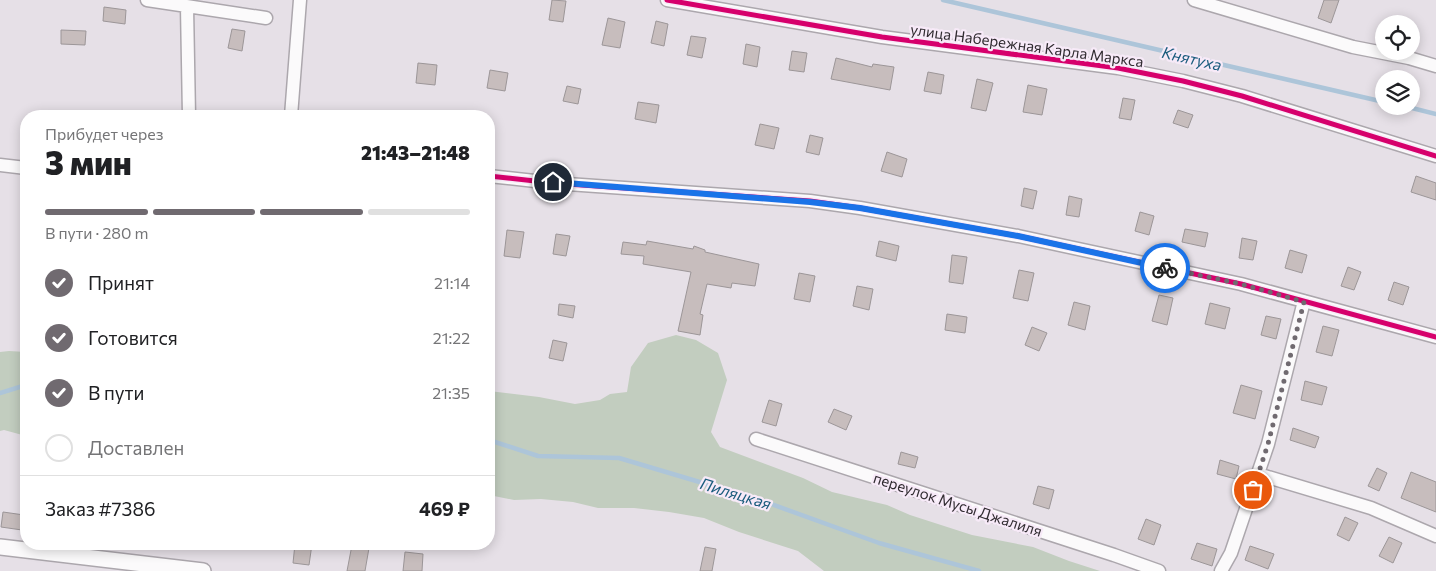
<!DOCTYPE html>
<html lang="ru">
<head>
<meta charset="utf-8">
<style>
  :root { --surface:#fff; --page:#f2f2f2; --text:#202124; --muted:#757577; --line:#e0e0e0; --accent:#706a70 }
  body { margin:0; font-family:Commissioner,sans-serif; background:var(--page); color:var(--text); height:100vh; display:flex; flex-direction:column; font-size:19px; white-space:nowrap }
  * { box-sizing:border-box; margin:0 }
  p { font-size:16px; color:var(--muted) }
  .icon { flex:none; width:28px; height:28px; fill:none; stroke:currentColor; stroke-width:2; stroke-linecap:round; stroke-linejoin:round }
  .map { position:relative; flex:1; overflow:hidden }
  .drawer { position:absolute; left:20px; top:110px; width:475px; height:440px; display:flex; flex-direction:column; background:var(--surface); border-radius:20px; box-shadow:0 2px 12px #0003 }
  .drawer>* { flex:none }
  .tools { position:absolute; left:1375px; top:15px; display:grid; gap:10px }
  .tools a { display:grid; place-items:center; width:45px; height:45px; border-radius:50%; background:var(--surface); box-shadow:0 2px 12px #0003; font-size:25px }
  .pin { position:absolute; display:grid; place-items:center; width:42px; height:42px; color:#fff; margin:-21px; border:2px solid #fff; border-radius:50%; box-shadow:0 1px 5px #0007 }
  .courier { position:absolute; display:grid; place-items:center; width:50px; height:50px; margin:-25px; border:4px solid #1a73e8; border-radius:50%; background:#fff; color:#222; box-shadow:0 1px 6px #0007 }
  .headline em { font-style:normal; font-weight:800 }
  .headline div { display:flex; flex-direction:column-reverse }
  .headline { display:flex; align-items:center; justify-content:space-between; height:85px; padding:0 25px }
  h1 { font-size:32px; font-weight:800; line-height:38px }
  .bar { display:grid; grid-template-columns:repeat(4,1fr); gap:8px 5px; align-content:center; height:60px; padding:0 25px }
  .bar i { height:6px; border-radius:4px; background:var(--line) }
  .bar .current { background:var(--accent) }
  .bar p { grid-column:span 4 }
  .line { display:flex; align-items:center; gap:12px; padding:0 25px; border-top:1px solid var(--line) }
  .line div { flex:1 }
  ol { padding:0 25px; list-style:none }
  li { display:flex; align-items:center; gap:15px; height:55px }
  li p { margin-inline-start:auto }
  li .icon { padding:5px; border-radius:50%; background:var(--accent); color:#fff; stroke-width:4 }
  li:last-child { color:var(--muted) }
  li i { width:28px; height:28px; border:2px solid var(--line); border-radius:50% }
  .map>svg:first-child { display:block }
</style>
</head>
<body>
<div class="map">
<svg width="1436" height="571" viewBox="0 0 1436 571">
  <rect width="100%" height="100%" fill="#e6e0e7"/>
  <path fill="#c2cdbf" d="M676 335 696 340 718 353 727 380 711 432 720 447 803 478 832 492 887 505 910 515 972 535 1033 547 1069 561 1100 571H824L798 551 739 532 704 518 669 512 634 508H598L573 502 541 499 514 500 489 495V391L539 397 575 404 600 400 610 394 627 392 631 367 648 343Z
    M9 351 26 352V436L4 430 0 431V352Z"/>
  <g fill="none" stroke-linecap="round" stroke-linejoin="round">
    <path stroke="#adc5d9" stroke-width="4.5" d="M943 0 1384 102
      M1404 106 1436 114
      M0 393 26 385
      M489 440 538 456 619 458 760 500 879 543 979 571"/>
  </g>
  <path fill="#c7bdbd" stroke="#9c9698" d="M552 0 566 1 563 22 549 20Z
    M1324 0H1339L1331 23 1318 18Z
    M104 7 126 10 125 24 103 21Z
    M608 18 625 22 620 48 602 45Z
    M656 21 668 24 664 46 651 43Z
    M232 29 245 31 242 51 228 48Z
    M61 30 86 31 85 45 61 44Z
    M691 36 706 38 702 58 687 55Z
    M746 44 760 47 757 67 743 64Z
    M792 51 807 53 804 72 789 70Z
    M836 58 872 67 873 64 894 67 890 90 831 79Z
    M418 63 437 65 435 85 416 83Z
    M490 70 508 73 505 91 487 88Z
    M928 72 944 75 941 94 924 91Z
    M977 79 993 83 986 111 971 108Z
    M1028 85 1047 89 1042 115 1023 112Z
    M567 86 581 89 578 104 563 101Z
    M1123 98 1135 100 1131 120 1119 118Z
    M638 102 659 105 656 123 635 119Z
    M1178 110 1193 115 1188 128 1173 123Z
    M760 124 779 128 774 149 755 145Z
    M810 135 823 138 819 155 806 152Z
    M887 152 907 159 902 177 881 171Z
    M1416 176 1436 183V200L1411 192Z
    M1024 188 1037 191 1033 209 1021 206Z
    M1069 196 1082 199 1079 217 1066 215Z
    M1140 212 1154 216 1149 235 1135 231Z
    M1185 229 1208 233 1205 247 1182 242Z
    M507 230 524 232 520 258 504 256Z
    M556 234 570 236 566 256 553 254Z
    M1242 238 1257 241 1253 260 1239 258Z
    M647 241 693 249 694 246 705 250V252L759 264 755 286 732 283 731 288 707 284 700 314 703 315 700 335 678 331 691 272 643 264 644 256 621 254 623 242 646 245Z
    M879 241 899 246 896 261 876 256Z
    M1290 250 1307 255 1302 273 1285 268Z
    M952 255 967 257 963 284 949 282Z
    M1348 267 1361 272 1354 290 1341 286Z
    M1019 270 1034 273 1028 301 1013 298Z
    M799 273 815 276 810 302 794 299Z
    M1394 282 1409 287 1403 305 1388 300Z
    M857 286 873 289 869 310 853 306Z
    M1159 295 1173 298 1167 325 1152 321Z
    M1074 302 1090 306 1085 330 1068 325Z
    M1210 303 1230 308 1225 329 1205 324Z
    M559 304 575 306 573 318 558 315Z
    M947 314 967 317 965 333 945 330Z
    M1266 316 1281 319 1276 339 1261 335Z
    M1323 326 1339 330 1332 356 1316 352Z
    M1032 327 1047 333 1039 351 1025 345Z
    M553 340 567 343 563 361 549 358Z
    M1305 381 1327 387 1322 405 1301 400Z
    M1241 385 1262 391 1255 419 1233 413Z
    M769 400 782 404 776 426 762 422Z
    M834 409 852 416 846 430 828 422Z
    M1293 428 1319 437 1315 448 1290 440Z
    M901 452 918 457 915 468 898 464Z
    M1220 460 1239 466 1236 479 1217 474Z
    M1377 468 1387 473 1379 491 1368 486Z
    M1411 472 1436 482V512L1401 498Z
    M1038 486 1054 490 1049 509 1033 504Z
    M3 512 24 515 22 530 1 527Z
    M1345 517 1358 523 1349 541 1337 535Z
    M1146 519 1161 525 1154 545 1138 539Z
    M1389 537 1402 543 1393 563 1379 556Z
    M1197 543 1217 549 1212 566 1191 559Z
    M295 544H312L309 565 293 563Z
    M352 545 369 548 365 571H347Z
    M1250 546 1274 554 1268 569 1245 560Z
    M705 547 716 549 712 571H700Z
    M405 552 423 554 422 571H403Z"/>
  <g fill="none" stroke-linecap="round" stroke-linejoin="round">
    <defs>
      <path id="minor" d="M147 0 266 18
        M667 0 882 37 1118 68 1183 81 1242 96 1436 156
        M1194 0 1353 47 1409 58 1436 66
        M187 7 189 116
        M291 116 300 0
        M0 165 26 168
        M489 176 553 183 810 201 860 208 1018 236 1241 284 1436 337
        M756 439 1114 555 1159 571
        M1258 474 1371 508 1436 536
        M1221 571 1231 553 1268 444 1304 301"/>
      <path id="tertiary" d="M0 547 203 571"/>
    </defs>
    <use href="#minor" stroke="#aca7ad" stroke-width="15"/>
    <use href="#tertiary" stroke="#aca7ad" stroke-width="18"/>
    <use href="#minor" stroke="#fbfafb" stroke-width="12"/>
    <use href="#tertiary" stroke="#fbfafb" stroke-width="15"/>
    <defs>
      <path id="cycleway" d="M667 0 882 37 1118 68 1183 81 1242 96 1436 156
        M489 176 553 183 810 201 860 208 1018 236 1241 284 1436 337"/>
    </defs>
    <use href="#cycleway" stroke="#f7eaf8" stroke-width="8"/>
    <use href="#cycleway" stroke="#d6006c" stroke-width="5"/>
  </g>
  <g fill="none" stroke-linecap="round" stroke-linejoin="round">
    <path stroke="#706a70" stroke-width="5" stroke-dasharray="0 9" d="M1165 268 1241 284 1304 302 1268 444 1253 490"/>
    <path stroke="#1a73e8" stroke-width="6" d="M553 182 810 202 860 208 1018 236 1165 268"/>
  </g>
  <g text-anchor="middle" dominant-baseline="central" stroke-width="4.5" stroke-linejoin="round" paint-order="stroke">
    <g font-size="15" fill="#302b30" stroke="#f7eaf8">
      <text transform="translate(1027 45) rotate(8)">улица Набережная Карла Маркса</text>
      <text transform="translate(958 504) rotate(18)">переулок Мусы Джалиля</text>
    </g>
    <g font-size="16" font-style="italic" fill="#1a5c7d" stroke="#f7eaf8">
      <text transform="translate(1192 58) rotate(13)">Княтуха</text>
      <text transform="translate(736 493) rotate(17)">Пиляцкая</text>
    </g>
  </g>
</svg>
<div class="tools">
<a><svg class="icon" aria-label="locate" viewBox="0 0 24 24"><circle cx="12" cy="12" r="6"/><path d="M12 2v4M12 18v4M2 12h4M18 12h4"/></svg></a>
<a><svg class="icon" aria-label="layers" viewBox="0 0 24 24"><path d="M12 4l9 5-9 5-9-5zM3 14l9 5 9-5"/></svg></a>
</div>
<div class="pin" style="left:1253px;top:490px;background:#ea580c"><svg class="icon" aria-label="bag" viewBox="0 0 24 24"><path d="M5 8h14l-1 12H6zM9 8a3 3 0 0 1 6 0"/></svg></div>
<div class="pin" style="left:553px;top:182px;background:#1f2937"><svg class="icon" aria-label="home" viewBox="0 0 24 24"><path d="M3 11l9-7 9 7M6 9v11h12V9"/></svg></div>
<div class="courier" style="left:1165px;top:268px"><svg class="icon" aria-label="bike" viewBox="0 0 24 24"><circle cx="6" cy="16" r="4"/><circle cx="18" cy="16" r="4"/><path d="M6 16l4-8h5l3 8M10 8l3 8H6M13 5h3"/></svg></div>
<section class="drawer">
<div class="headline"><div><h1>3 мин</h1><p>Прибудет через</p></div><em>21:43–21:48</em></div>
<div class="bar"><i class="current"></i><i class="current"></i><i class="current"></i><i></i><p>В пути · 280 m</p></div>
<ol>
<li><svg class="icon" aria-label="check" viewBox="0 0 24 24"><path d="M5 12l5 5 9-10"/></svg>Принят<p>21:14</p></li>
<li><svg class="icon" aria-label="check" viewBox="0 0 24 24"><path d="M5 12l5 5 9-10"/></svg>Готовится<p>21:22</p></li>
<li><svg class="icon" aria-label="check" viewBox="0 0 24 24"><path d="M5 12l5 5 9-10"/></svg>В пути<p>21:35</p></li>
<li><i></i>Доставлен</li>
</ol>
<div class="line" style="height:65px"><div>Заказ #7386</div><b>469 ₽</b></div>
</section>
</div>
</body>
</html>
